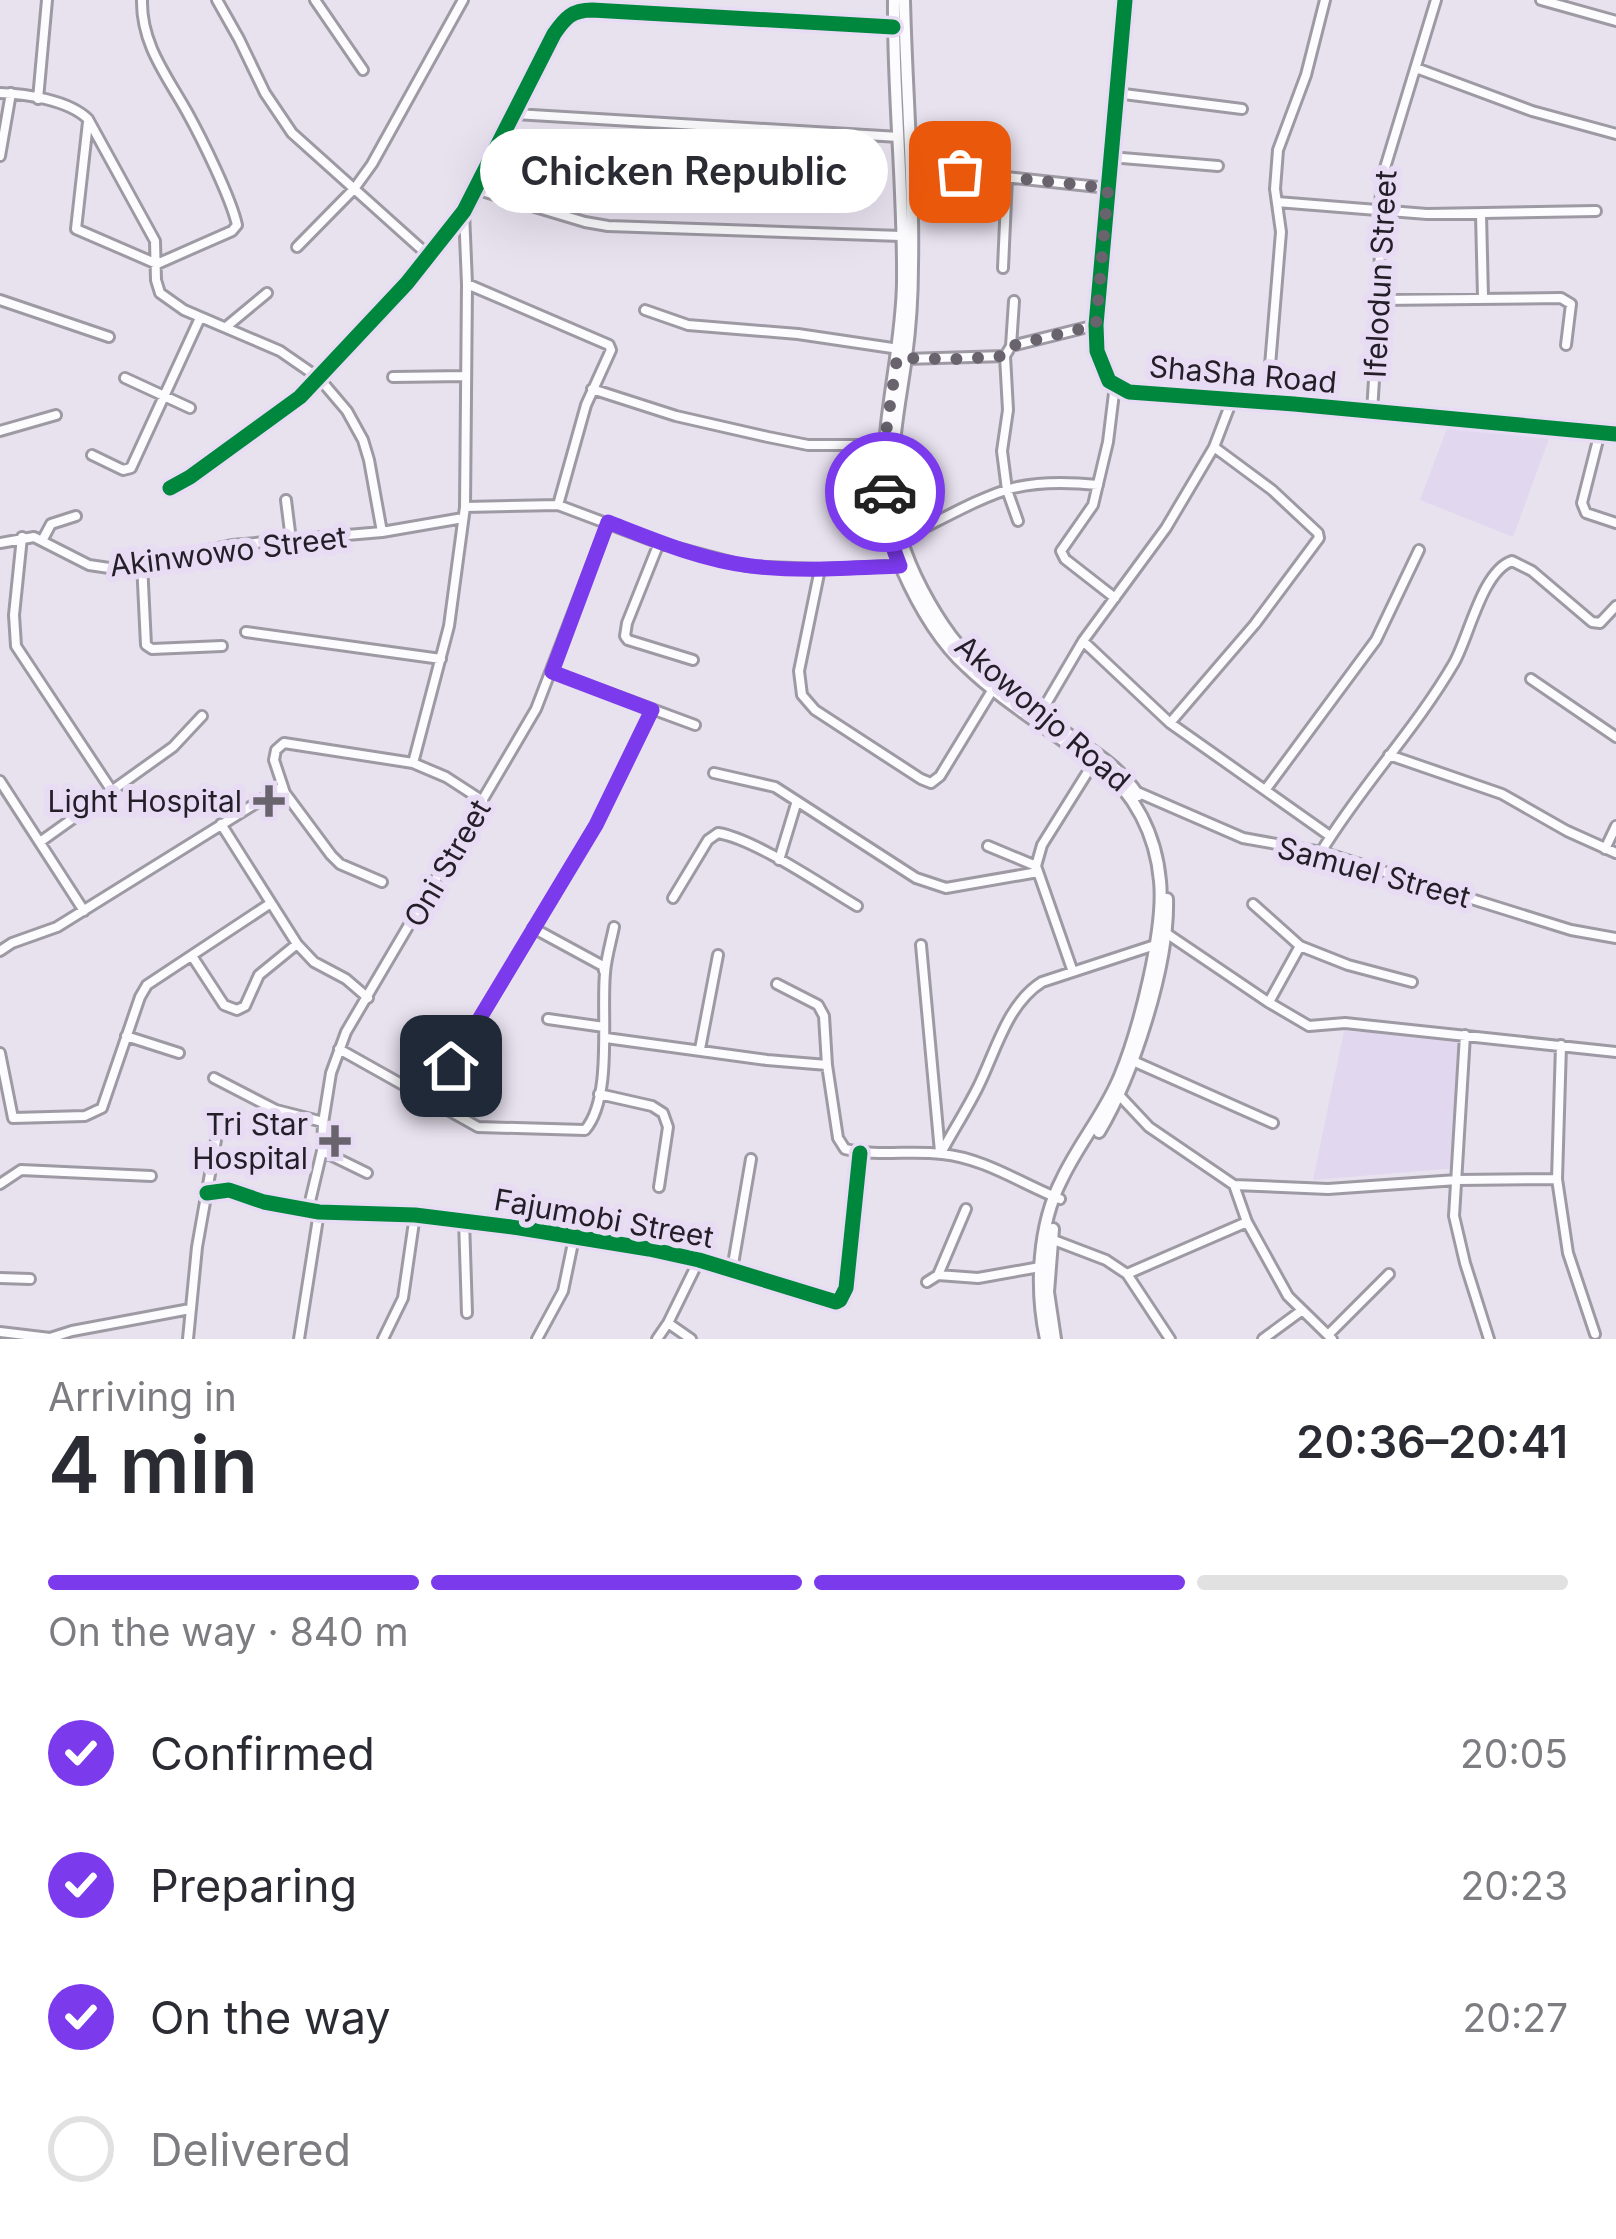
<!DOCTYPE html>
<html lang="en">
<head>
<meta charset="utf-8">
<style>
  :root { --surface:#fff; --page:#f7f7f7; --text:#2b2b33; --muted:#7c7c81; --line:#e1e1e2; --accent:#7c3aed }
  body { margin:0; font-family:Inter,sans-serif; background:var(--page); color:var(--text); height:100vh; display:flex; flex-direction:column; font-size:45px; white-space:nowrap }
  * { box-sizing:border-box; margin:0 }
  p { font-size:39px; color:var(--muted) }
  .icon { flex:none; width:66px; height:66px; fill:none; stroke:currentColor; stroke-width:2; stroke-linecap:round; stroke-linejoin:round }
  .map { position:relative; height:1339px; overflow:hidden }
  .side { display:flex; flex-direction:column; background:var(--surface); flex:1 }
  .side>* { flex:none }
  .pin { position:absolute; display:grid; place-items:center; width:102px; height:102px; color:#fff; margin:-51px; border-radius:24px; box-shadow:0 6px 18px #0006 }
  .courier { position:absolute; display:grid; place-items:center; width:120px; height:120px; margin:-60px; border:9px solid #7c3aed; border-radius:50%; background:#fff; color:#222; box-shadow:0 3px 15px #0007 }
  .bubble { position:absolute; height:84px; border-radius:42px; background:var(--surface); box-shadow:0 12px 48px #0002; font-size:39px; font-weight:600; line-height:84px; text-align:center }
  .overview em { font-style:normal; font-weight:600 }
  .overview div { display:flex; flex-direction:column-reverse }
  .overview { display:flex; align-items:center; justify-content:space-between; height:204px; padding:0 48px }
  h1 { font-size:78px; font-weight:600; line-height:90px }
  .bar { display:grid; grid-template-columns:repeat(4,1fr); gap:18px 12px; align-content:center; height:144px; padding:0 48px }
  .bar i { height:15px; border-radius:9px; background:var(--line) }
  .bar .active { background:var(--accent) }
  .bar p { grid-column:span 4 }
  ol { padding:0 48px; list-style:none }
  li { display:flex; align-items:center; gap:36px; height:132px }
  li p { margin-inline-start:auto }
  li .icon { padding:12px; border-radius:50%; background:var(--accent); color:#fff; stroke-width:4 }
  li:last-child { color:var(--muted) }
  li i { width:66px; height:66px; border:6px solid var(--line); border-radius:50% }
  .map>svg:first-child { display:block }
</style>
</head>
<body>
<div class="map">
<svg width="1616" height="1339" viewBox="0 0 1616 1339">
  <rect width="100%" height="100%" fill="#e8e2ef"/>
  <path fill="#e1d7ee" d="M1448 426 1549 439 1513 537 1420 500Z
    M1344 1031 1463 1038 1456 1168 1313 1180Z"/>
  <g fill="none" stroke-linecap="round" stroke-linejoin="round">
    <defs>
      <path id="minor" d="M142 0C141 44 167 76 187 112 202 139 231 198 237 225L232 231 157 264
        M217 0 239 39 265 93 292 133 429 256
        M315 0 363 70
        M1541 0 1616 21
        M1416 68 1532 111 1616 134
        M0 93C27 94 68 100 88 119L155 241 156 280 160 293 184 310 280 351 319 378 347 411 363 440 369 460 382 532
        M1116 93 1242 109
        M38 99 47 0
        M515 114 899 137
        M88 122 76 229 157 264
        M0 156 11 93
        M1110 157 1218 166
        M912 167 1108 188
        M475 189 585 222 608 226 901 236
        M1277 202 1427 214 1596 211
        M1481 214 1483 297
        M297 247 354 189 372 164 463 0
        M1003 268 1007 177
        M467 284 609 345 611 350 586 405 558 505
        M0 300 109 337
        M1379 300 1561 298 1571 304 1566 345
        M1014 301 1011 346 1005 356 1008 410 1002 451 1007 490 1018 521
        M645 310 688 325 798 334 899 349
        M226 327 267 293
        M1011 346 1096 325
        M905 359 1005 356
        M393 377 465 376
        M125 378 190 408
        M1115 385 1108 442 1093 505 1061 551 1065 559 1115 598
        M592 389 676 416 768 437 808 445H884
        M1267 402 1281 232 1275 189 1278 150 1306 75 1325 0
        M1372 412 1379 300 1381 181 1436 0
        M0 431 56 415
        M1600 432 1582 503 1586 513 1616 523
        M92 455 123 470 131 468 200 318
        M170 488 190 477 300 397 407 283 464 211 554 34C565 18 572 10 592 10L893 27
        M286 500 291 540
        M465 507 558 505 659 543 746 566 820 569 900 566
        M22 537 14 615 16 646 112 791
        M43 539 51 524 76 516
        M901 539C934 524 979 497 1013 488 1041 481 1069 482 1098 485
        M0 543 34 537 89 565 116 569 232 545 382 532 463 518
        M659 543 627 623 625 636 628 640 693 660
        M142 563 146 645 152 649 222 646
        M820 569 799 671 802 695 815 710 921 779 931 783 940 776 993 689
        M246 632 441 659
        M1083 641 1170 723 1330 836
        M552 672 695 725
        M1531 679 1616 737
        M1040 714 1083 641 1166 528 1214 447 1232 400
        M1170 723 1255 624 1319 538 1318 533 1272 490 1214 447
        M1389 755 1502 794 1567 831 1616 853
        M413 763 449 626 465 507 467 284 464 212
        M714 773 775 787 916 878 946 888 1038 872
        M0 781 84 911
        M1266 789 1376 640 1419 550
        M1137 792 1243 838 1321 852 1571 930 1616 938
        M221 824 297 944 314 962 346 979 368 998
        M40 842 173 747 202 716
        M988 846 1036 866
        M1605 849 1616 826
        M1321 852C1361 786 1415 730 1454 663 1469 637 1482 571 1512 561L1532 571 1592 622 1600 623 1616 606
        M779 860 796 804
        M382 882 340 864 331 855 285 793 274 760 276 750 284 743 413 763 446 777 483 801
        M673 898 708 840 718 833C755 839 823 886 857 906
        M1253 904 1300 946 1348 965 1412 982
        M533 928 603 966 604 971
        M1166 933 1268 1002 1309 1026 1345 1023 1616 1052
        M921 945 940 1152
        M0 951 12 943 57 927 282 787
        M192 956 224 1005 237 1010 245 1006 259 975 297 944
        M1073 972 1036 866 1042 845 1094 762
        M777 984 818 1005 824 1016 827 1065 838 1138 845 1149C877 1157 910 1150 942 1154 984 1158 1022 1184 1060 1199
        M1269 1002 1300 946
        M548 1019 604 1027
        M1465 1035 1454 1216 1465 1263 1489 1339
        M126 1036 179 1053
        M606 1038 767 1060 827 1065
        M1561 1045 1557 1179 1568 1253 1595 1334
        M339 1049 478 1127 585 1130C613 1098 601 1014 605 973 606 958 611 942 614 927
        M700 1049 718 955
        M0 1053 13 1118 85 1116 102 1108 140 997 147 985 271 903
        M1133 1061 1273 1123
        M214 1078 276 1110 323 1122
        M599 1094 652 1106 663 1113 668 1127 659 1187
        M1119 1095 1149 1127 1234 1185 1328 1189 1457 1180 1557 1179
        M431 1100 596 825 652 710
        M322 1151 367 1173
        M941 1153C953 1131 967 1109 978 1087 996 1051 1007 1004 1042 982L1155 945
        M0 1184 21 1170 151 1176
        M1234 1185 1247 1222 1288 1296 1332 1339
        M207 1193 229 1190 264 1202 319 1212 415 1215 520 1228 649 1249 699 1260 836 1302 840 1300 846 1288 860 1153
        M308 1210 322 1151 323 1123 331 1073 346 1032 536 709 608 522
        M464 1220 467 1313
        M1051 1239 1106 1260 1127 1274 1247 1222
        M732 1270 751 1159
        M1127 1274 1170 1339
        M938 1275 978 1278 1040 1267
        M0 1278 30 1279
        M927 1282 938 1275 966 1209
        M668 1323 691 1339
        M0 1332 50 1338 72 1331 190 1309
        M1328 1335 1389 1274
        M188 1339 197 1247 216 1140
        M299 1339 319 1212
        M383 1339 403 1298 415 1215
        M537 1339 563 1291 574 1238
        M657 1339 668 1323 699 1260
        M1263 1339 1301 1311"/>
      <path id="tertiary" d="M1125 0 1096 325 1097 351 1109 381 1129 392 1294 404 1616 434"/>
      <path id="secondary" d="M894 0C893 94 904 188 903 282 902 376 861 478 902 569 917 603 939 642 967 667 995 694 1029 716 1061 739 1073 748 1086 755 1098 764 1135 793 1156 835 1160 881 1165 929 1139 1030 1120 1076 1105 1113 1079 1143 1062 1179 1038 1225 1035 1288 1046 1339
        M904 0C906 89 914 177 912 266 912 296 910 327 906 357 898 416 882 480 901 539 911 572 931 609 951 636 978 672 1020 698 1055 725 1087 749 1115 761 1138 795
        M1099 1132C1133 1075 1169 965 1167 899
        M1053 1229 1048 1292 1055 1339"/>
    </defs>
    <use href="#minor" stroke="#9e9aa4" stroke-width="14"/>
    <use href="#tertiary" stroke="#9e9aa4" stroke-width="16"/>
    <use href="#secondary" stroke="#9e9aa4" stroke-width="16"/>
    <use href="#minor" stroke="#fcfbfd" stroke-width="8"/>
    <use href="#tertiary" stroke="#fcfbfd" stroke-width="10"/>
    <use href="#secondary" stroke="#fcfbfd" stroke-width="10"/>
    <defs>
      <path id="cycleway" d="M1125 0 1096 325 1097 351 1109 381 1129 392 1294 404 1616 434
        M170 488 190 477 300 397 407 283 464 211 554 34C565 18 572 10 592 10L893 27
        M207 1193 229 1190 264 1202 319 1212 415 1215 520 1228 649 1249 699 1260 836 1302 840 1300 846 1288 860 1153"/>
    </defs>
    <use href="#cycleway" stroke="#e8dcf5" stroke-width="22"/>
    <use href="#cycleway" stroke="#00873e" stroke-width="15"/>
  </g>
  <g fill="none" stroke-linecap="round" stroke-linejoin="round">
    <path stroke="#68636d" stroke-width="12" stroke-dasharray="0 21.6" d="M885 492 884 446 897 358 956 359 1005 356 1011 346 1096 325 1108 188 960 172"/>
    <path stroke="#7c3aed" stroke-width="15" d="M451 1066 596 825 652 710 552 672 608 522C654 540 701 560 751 566 800 572 851 568 900 566L890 539 885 492"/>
  </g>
  <g fill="#68636d" stroke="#e8dcf5" stroke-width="4.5">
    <path d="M263 783h12v12h12v12h-12v12h-12v-12h-12v-12h12z"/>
    <path d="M329 1123h12v12h12v12h-12v12h-12v-12h-12v-12h12z"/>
  </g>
  <g text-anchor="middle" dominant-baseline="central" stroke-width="12" stroke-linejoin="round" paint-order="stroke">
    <g font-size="30" fill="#231e27" stroke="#e8dcf5">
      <text transform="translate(1380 274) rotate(-87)">Ifelodun Street</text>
      <text transform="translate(1243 374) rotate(5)">ShaSha Road</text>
      <text transform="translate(228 551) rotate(-7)">Akinwowo Street</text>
      <text transform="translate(1043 713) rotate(41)">Akowonjo Road</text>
      <text transform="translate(447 863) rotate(-60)">Oni Street</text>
      <text transform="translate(1374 872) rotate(15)">Samuel Street</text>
      <text transform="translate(604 1218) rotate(10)">Fajumobi Street</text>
    </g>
    <g font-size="30" fill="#231e27" stroke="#e8dcf5" text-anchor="end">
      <text x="242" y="801">Light Hospital</text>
      <text x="308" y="1124">Tri Star<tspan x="308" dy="34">Hospital</tspan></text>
    </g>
  </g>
</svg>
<div class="pin" style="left:960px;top:172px;background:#ea580c"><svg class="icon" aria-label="bag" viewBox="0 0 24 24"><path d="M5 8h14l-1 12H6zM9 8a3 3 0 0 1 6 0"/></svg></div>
<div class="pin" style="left:451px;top:1066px;background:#1f2937"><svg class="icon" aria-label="home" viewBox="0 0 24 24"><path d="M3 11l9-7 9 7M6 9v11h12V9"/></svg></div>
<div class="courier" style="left:885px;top:492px"><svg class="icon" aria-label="car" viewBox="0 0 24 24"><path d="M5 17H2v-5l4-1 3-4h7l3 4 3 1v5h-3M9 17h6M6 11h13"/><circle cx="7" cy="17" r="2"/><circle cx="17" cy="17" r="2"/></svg></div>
<div class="bubble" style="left:480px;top:129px;width:408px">Chicken Republic</div>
</div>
<section class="side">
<div class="overview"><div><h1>4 min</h1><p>Arriving in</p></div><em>20:36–20:41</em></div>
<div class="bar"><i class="active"></i><i class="active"></i><i class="active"></i><i></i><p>On the way · 840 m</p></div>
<ol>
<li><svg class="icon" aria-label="check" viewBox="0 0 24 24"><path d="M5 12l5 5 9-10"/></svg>Confirmed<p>20:05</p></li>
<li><svg class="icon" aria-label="check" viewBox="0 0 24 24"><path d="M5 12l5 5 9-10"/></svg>Preparing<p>20:23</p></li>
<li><svg class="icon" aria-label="check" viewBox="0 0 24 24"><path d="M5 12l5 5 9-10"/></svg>On the way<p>20:27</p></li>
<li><i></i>Delivered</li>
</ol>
</section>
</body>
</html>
